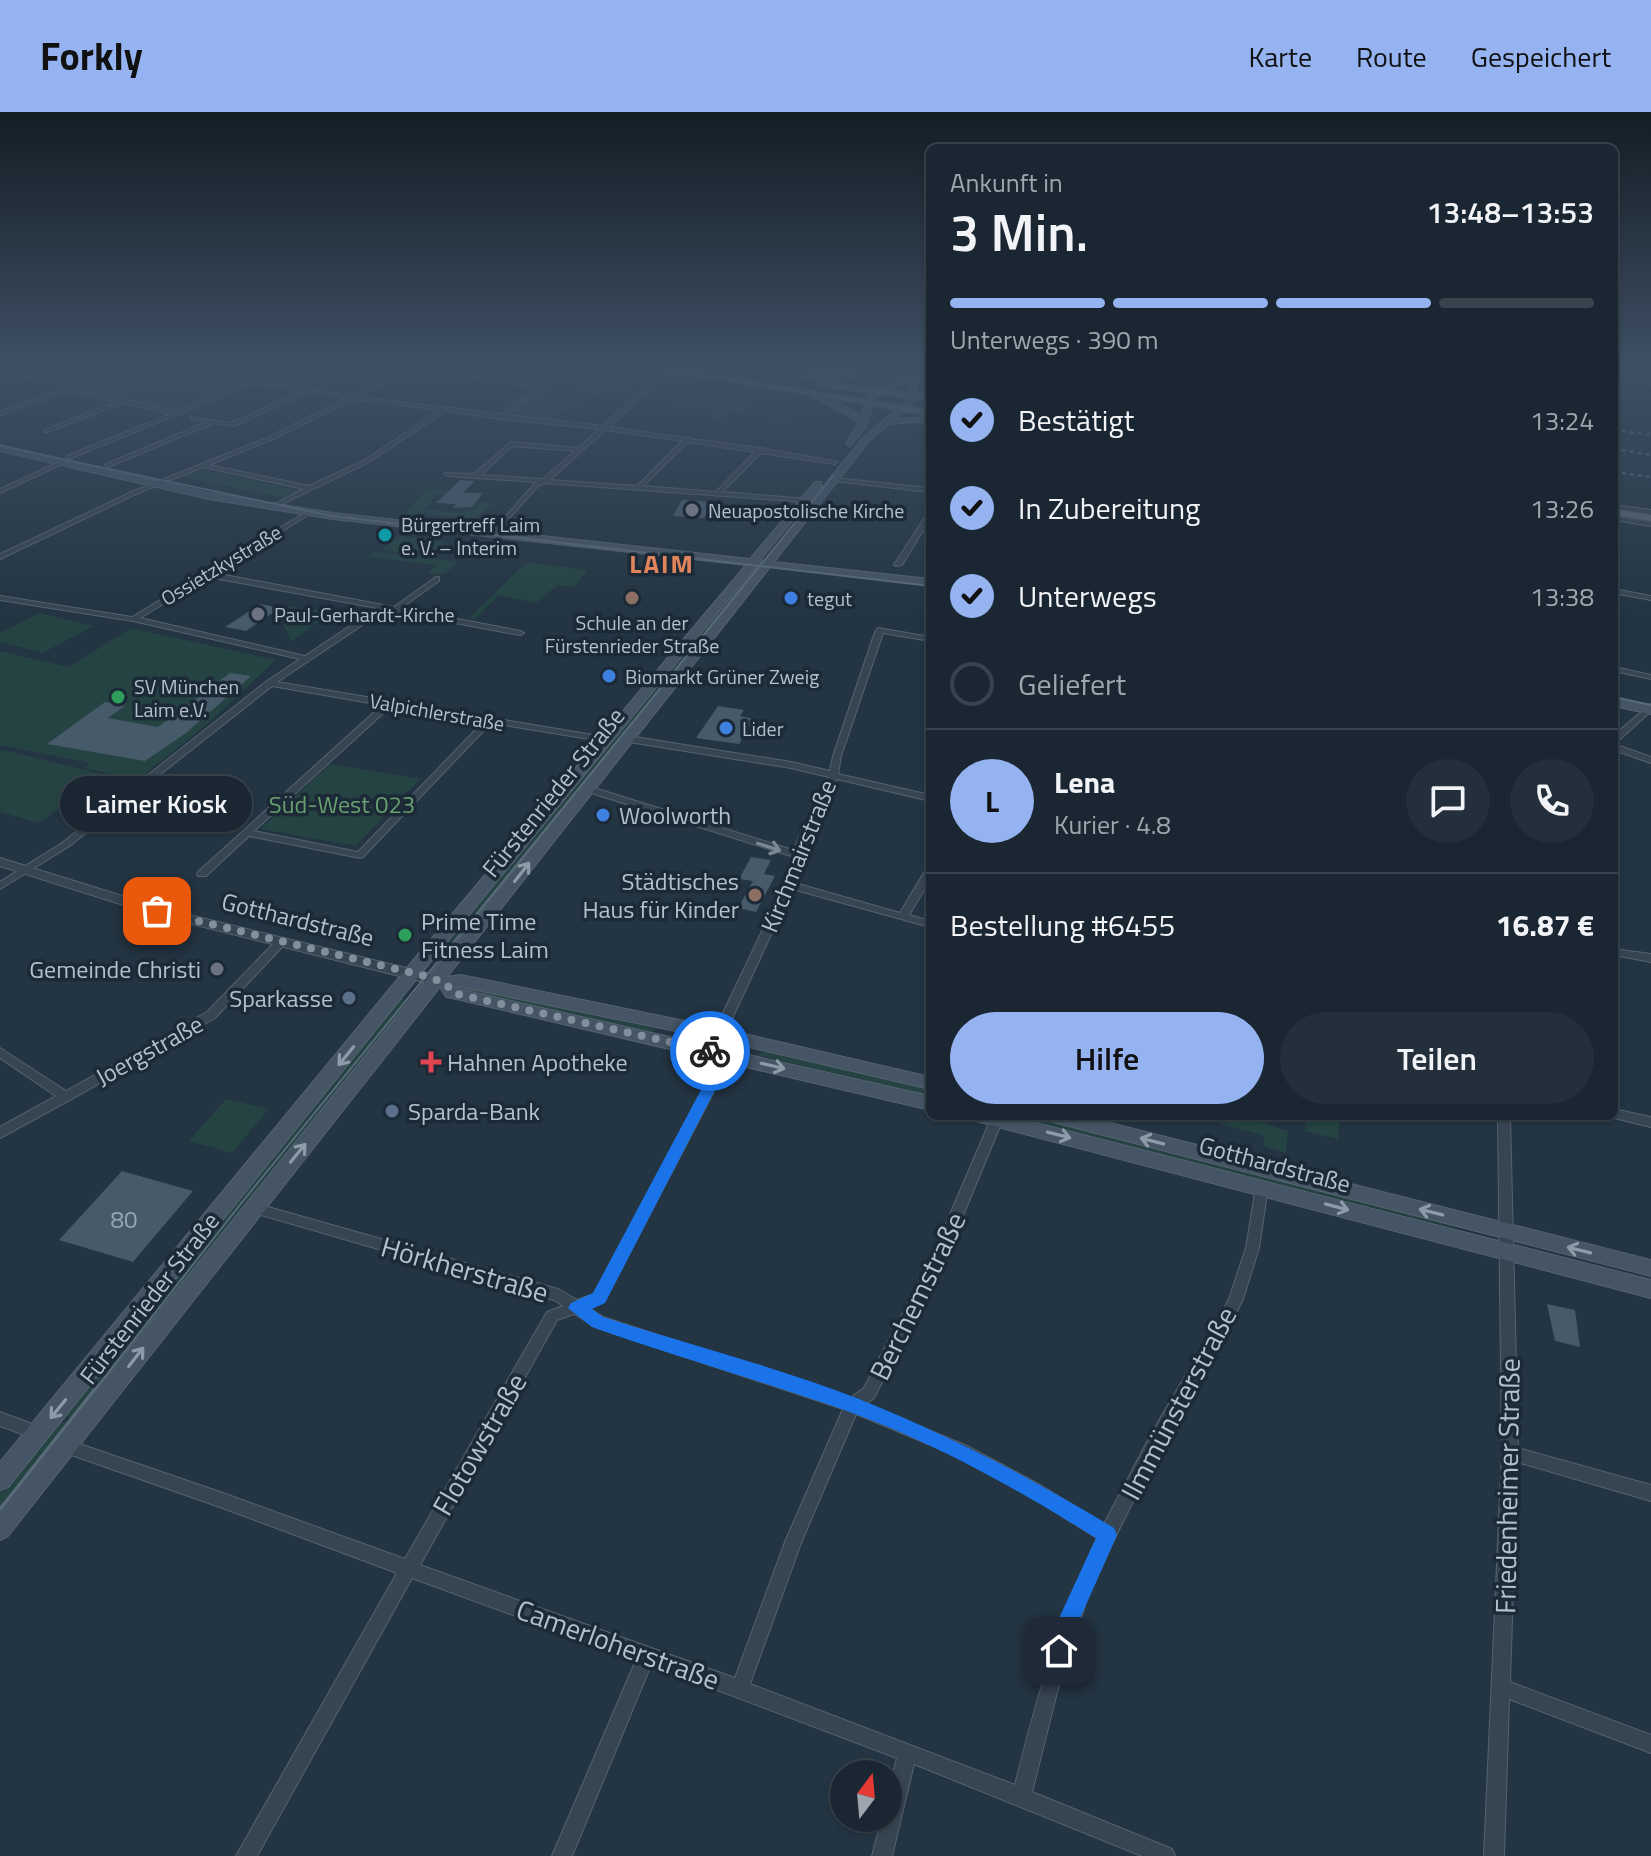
<!DOCTYPE html>
<html lang="de">
<head>
<meta charset="utf-8">
<style>
  :root { --surface:#1a2732; --page:#232f3a; --text:#f1f3f6; --muted:#9fa5ac; --line:#38444d; --accent:#95b2f1 }
  body { margin:0; font-family:"Titillium Web",sans-serif; background:var(--page); color:var(--text); height:100vh; display:flex; flex-direction:column; font-size:30px; white-space:nowrap }
  * { box-sizing:border-box; margin:0 }
  p { font-size:26px; color:var(--muted) }
  .icon { flex:none; width:44px; height:44px; fill:none; stroke:currentColor; stroke-width:2; stroke-linecap:round; stroke-linejoin:round }
  .map { position:relative; flex:1; overflow:hidden }
  .panel { position:absolute; left:926px; top:32px; width:692px; height:976px; display:flex; flex-direction:column; background:var(--surface); border-radius:12px; box-shadow:0 2px 6px #0004,0 0 0 2px var(--line) }
  .panel>* { flex:none }
  .needle { width:52px; rotate:16deg }
  .fabs { position:absolute; left:830px; top:1648px; display:grid; gap:16px }
  .fabs a { display:grid; place-items:center; width:72px; height:72px; border-radius:50%; background:var(--surface); box-shadow:0 2px 6px #0004,0 0 0 2px var(--line); font-size:40px }
  .pin { position:absolute; display:grid; place-items:center; width:68px; height:68px; color:#fff; margin:-34px; border-radius:16px; box-shadow:0 4px 12px #0006 }
  .courier { position:absolute; display:grid; place-items:center; width:80px; height:80px; margin:-40px; border:6px solid #1a73e8; border-radius:50%; background:#fff; color:#222; box-shadow:0 2px 10px #0007 }
  .bubble { position:absolute; height:56px; border-radius:28px; background:var(--surface); box-shadow:0 2px 6px #0004,0 0 0 2px var(--line); font-size:26px; font-weight:600; line-height:56px; text-align:center }
  .summary em { font-style:normal; font-weight:600 }
  .summary div { display:flex; flex-direction:column-reverse }
  .summary { display:flex; align-items:center; justify-content:space-between; height:136px; padding:0 24px }
  h1 { font-size:52px; font-weight:600; line-height:60px }
  .bar { display:grid; grid-template-columns:repeat(4,1fr); gap:12px 8px; align-content:center; height:96px; padding:0 24px }
  .bar i { height:10px; border-radius:6px; background:var(--line) }
  .bar .on { background:var(--accent) }
  .bar p { grid-column:span 4 }
  .line { display:flex; align-items:center; gap:20px; padding:0 24px; border-top:2px solid var(--line) }
  .line div { flex:1 }
  .round { display:grid; place-items:center; flex:none; width:84px; height:84px; border-radius:42px; background:var(--page) }
  ol { padding:0 24px; list-style:none }
  li { display:flex; align-items:center; gap:24px; height:88px }
  li p { margin-inline-start:auto }
  li .icon { padding:8px; border-radius:50%; background:var(--accent); color:#111; stroke-width:4 }
  li:last-child { color:var(--muted) }
  li i { width:44px; height:44px; border:4px solid var(--line); border-radius:50% }
  .cta { display:flex; gap:16px; margin-top:auto; padding:16px 24px }
  .cta a { flex:1; height:92px; border-radius:48px; background:var(--accent); color:#111; font-size:32px; font-weight:600; line-height:92px; text-align:center }
  .cta a+a { background:var(--page); color:var(--text) }
  header { display:flex; align-items:center; gap:48px; box-sizing:border-box; height:112px; padding:0 40px; background:var(--accent); color:#111 }
  header strong { font-size:38px }
  nav { display:flex; gap:44px; margin-inline-start:auto; font-size:28px }
  .map>svg:first-child { display:block }
</style>
</head>
<body>
<header>
<strong>Forkly</strong>
<nav><a>Karte</a><a>Route</a><a>Gespeichert</a></nav>
</header>
<div class="map">
<svg width="1651" height="1744" viewBox="0 0 1651 1744">
  <rect width="100%" height="100%" fill="#233442"/>
  <path fill="#254343" d="M121 255H149L238 271 171 297 78 279 89 265Z
    M609 259 636 264 623 275 635 277 630 282 601 281 581 294 569 296 553 308 512 303 549 273 553 274 548 278 577 279 593 266 600 267Z
    M741 280 763 284 743 298 797 307 729 301 721 306 712 305 716 299 673 293 676 292 673 290 676 289 724 294Z
    M201 358 299 378 284 386 183 365Z
    M427 377 473 380 471 383 437 382 425 397 460 401 477 396 473 391 494 390 477 405 469 407 418 401 410 409 399 408Z
    M399 424 447 430 430 444 381 438Z
    M375 439 459 450 443 463 428 461 435 453 368 445Z
    M527 450 588 458 573 475 558 473 536 491 499 483 475 507 469 506Z
    M748 462 755 463 448 843 436 840Z
    M291 494 330 501 292 529 279 503Z
    M39 501 93 514 43 541 0 530V521Z
    M131 516 276 548 204 615 137 668 84 656 90 651 0 633V539L69 555Z
    M3 638 106 663 39 711 0 700V640Z
    M330 652 420 667 356 734 260 717Z
    M464 876 658 917 650 920 462 880Z
    M397 885 413 889 77 1308 59 1302Z
    M764 937 930 977V984L758 943Z
    M226 987 269 997 232 1041 189 1029Z
    M1037 1004 1455 1112V1116L1031 1010V1006Z
    M1223 1004H1242L1288 1019 1286 1041 1263 1034 1265 1024 1221 1012Z
    M1307 1004 1339 1008 1338 1027 1305 1019Z
    M55 1307 73 1313 0 1404V1374Z"/>
  <path fill="#465a69" d="M810 255H853L865 256 852 270 799 266Z
    M460 368 475 369 463 381H483L472 395 453 396 456 392 436 391Z
    M682 388 713 390 704 406 673 404Z
    M260 492 280 496 246 519 225 515Z
    M230 561 251 564 186 621 145 649 47 632 105 590 125 594 108 606 158 615Z
    M718 594 744 598 740 604 754 607 739 632 696 626Z
    M751 745 771 748 764 762 775 764 756 800 738 796 753 769 739 767Z
    M122 1059 193 1079 133 1150 59 1128Z
    M1547 1192 1575 1198 1580 1235 1555 1229Z"/>
  <g fill="none" stroke-linecap="round" stroke-linejoin="round">
    <defs>
      <path id="minor" d="M106 255H113L76 268 70 276 175 299 248 270 167 257 165 255H174L253 268 285 255H291L260 269 351 284 410 255H421L542 272 566 255H571L508 303 603 314 663 261 628 257 626 255 717 264 719 267 668 262 609 315 685 326 688 325 691 327 760 336 838 350 835 352 761 341 722 380 807 387V389L805 390 545 371 538 374 493 424 491 423V421L536 370 447 364 444 362 445 361 474 362 511 330 579 336 599 317 501 307 446 299 369 350 280 393 275 392 304 377 203 355 138 381 0 447V442L134 379 269 325 346 286 309 280 234 314 214 311 108 355 105 353 106 352 207 310 191 307V305L231 311 302 279 254 271 69 347 67 346V344L170 302 122 291 48 320H44V318L116 290 67 279 0 303V299L65 276 67 272 0 260V256L69 270 72 266ZM414 257 538 275 502 302 358 285ZM353 287 440 298 365 348 309 374 209 353 273 327ZM605 318 682 329 637 374 550 368ZM688 330 755 340 716 380 643 374ZM512 334 575 339 543 367 481 363Z
        M1614 263 1651 268V272L1614 267Z
        M61 349 66 350 0 381V377Z
        M834 366 930 376V380L832 369 831 368Z
        M1614 393 1651 398V402L1614 397Z
        M308 399 313 400 214 461 394 495 436 465H439V469L401 496 520 519 524 521 520 523 385 498 277 570 605 625 609 628 608 630 491 611 363 745 360 746 249 724 206 764H198L197 762 198 760 382 593 272 574 68 735 0 777V770L62 731 267 569 300 547 133 509 0 488V484L132 505ZM208 465 377 496 305 544 140 506ZM391 594 483 610 358 740 254 719Z
        M930 400V407L902 453 896 454 894 453 927 402Z
        M1614 404 1651 410V414L1614 408Z
        M1614 477 1651 484V488L1614 481Z
        M878 516 930 525V529L883 521 841 644 838 662 930 683V689L837 667 801 742 802 753 795 771 900 801 925 759 930 756V768L909 803 930 809V815L792 777 725 922 719 926 715 925 713 922 784 773 792 753 791 744 585 679 583 677 588 674 591 675 793 738 829 665 791 656 629 630 625 627 629 624 791 650 830 659 833 644 875 520Z
        M1614 555 1651 563V567L1614 559Z
        M1651 592V599L1617 630 1614 631V623Z
        M1614 632 1651 645V651L1614 638Z
        M280 828 285 831 284 833 215 906 70 988 0 1026V1015L56 984 0 946V936L66 979 207 900 276 829Z
        M1614 837 1651 842V850L1614 843Z
        M727 939 731 940 733 943 604 1190 589 1196 603 1205 850 1286 864 1276 933 1142 991 1007 993 1004H1001L1003 1007 947 1142 874 1286 866 1292 967 1334 1040 1373 1104 1412 1154 1317 1216 1212 1229 1187 1246 1136 1256 1075 1257 1071 1262 1070 1267 1071 1268 1075 1259 1136 1243 1187 1226 1221 1183 1293 1147 1361 1113 1430 1087 1487 1056 1584 1032 1680 1172 1737 1175 1744H1142L914 1652 892 1744H872L882 1706H888V1683L897 1646 651 1553 572 1744H552L636 1548 412 1466 257 1744H236L397 1461 220 1395 60 1339 57 1334 60 1329 65 1327 220 1380 405 1447 547 1200 563 1194 554 1188 254 1101 249 1100 247 1096 249 1092 254 1091 558 1177 577 1188 594 1182 721 943 723 940ZM574 1202 598 1216 843 1297 785 1430 735 1566 420 1453 557 1208ZM856 1302 957 1344 1028 1383 1097 1426C1060 1505 1036 1588 1015 1673L750 1572 801 1431Z
        M1614 997 1651 1005V1015L1610 1005 1609 1004H1614Z
        M1498 1004H1510L1518 1336 1651 1373V1389L1517 1350 1510 1570 1651 1623V1641L1509 1587 1504 1744H1484L1502 1341Z
        M0 1300 43 1316 46 1321 43 1326 38 1328 0 1314Z"/>
      <path id="tertiary" d="M0 746 161 796 443 865 450 870 443 875 152 802 0 754Z"/>
      <path id="secondary" d="M912 259 919 261 915 290 895 307 930 305V309L889 312 869 329 774 450 930 467V473L770 455 447 865 461 863 719 916 930 965V977L719 928 456 874 458 877 930 984V998L452 886 446 885 440 875 8 1424 0 1428V1398L759 454H756L418 865 8 1375 0 1378V1350L406 857 746 453 333 407 209 387 0 339V333L209 381 333 401 750 447 815 370H821V374L760 448 764 449 863 325 907 289 910 267 875 286 865 316 850 335 846 332 859 309 813 285V281H819L861 303 868 283Z
        M1614 586 1651 594V602L1614 594Z
        M974 1004H1009L1651 1168V1186L983 1011 977 1009Z
        M1048 1004H1083L1651 1148V1164L1057 1011 1051 1009Z"/>
      <path id="primary" d="M648 255H665L930 298V304Z
        M818 269 930 283V289L815 274Z
        M1614 397 1651 403V409L1614 403Z"/>
    </defs>
    <use href="#minor" stroke="#55636f" stroke-width="2"/>
    <use href="#tertiary" stroke="#55636f" stroke-width="2"/>
    <use href="#secondary" stroke="#55636f" stroke-width="2"/>
    <use href="#primary" stroke="#44515e" stroke-width="2"/>
    <use href="#minor" fill="#374552" fill-rule="evenodd"/>
    <use href="#tertiary" fill="#374552" fill-rule="evenodd"/>
    <use href="#secondary" fill="#455565" fill-rule="evenodd"/>
    <use href="#primary" fill="#556572" fill-rule="evenodd"/>
    <path stroke="#596a79" stroke-width="2" d="M0 334 332 404 930 474
      M1614 585 1651 593
      M97 1275 243 1089 833 364"/>
    <path stroke="#596a79" stroke-width="3" d="M0 1397 98 1273"/>
    <path stroke="#596a79" stroke-width="2" stroke-dasharray="4 4" stroke-linecap="butt" d="M893 255 930 260
      M1614 318 1651 323
      M1614 337 1651 343
      M1614 360 1651 365"/>
  </g>
  <defs><path id="oneway-shaft" d="M-6 0H5M1.5-3L5.5 0L1.5 3" fill="none" stroke-width="1.6" stroke-linecap="round" stroke-linejoin="round" transform="scale(2)"/></defs>
  <use stroke="#7c8995" href="#oneway-shaft" transform="translate(769 735) rotate(18)"/>
  <g stroke="#8d9ba8">
    <use href="#oneway-shaft" transform="translate(522 760) rotate(-52)"/>
    <use href="#oneway-shaft" transform="translate(346 944) rotate(129)"/>
    <use href="#oneway-shaft" transform="translate(773 954) rotate(13)"/>
    <use href="#oneway-shaft" transform="translate(1059 1023) rotate(14)"/>
    <use href="#oneway-shaft" transform="translate(1152 1029) rotate(-166)"/>
    <use href="#oneway-shaft" transform="translate(298 1041) rotate(-51)"/>
    <use href="#oneway-shaft" transform="translate(1337 1095) rotate(15)"/>
    <use href="#oneway-shaft" transform="translate(1431 1100) rotate(-166)"/>
    <use href="#oneway-shaft" transform="translate(1579 1138) rotate(-166)"/>
    <use href="#oneway-shaft" transform="translate(136 1245) rotate(-52)"/>
    <use href="#oneway-shaft" transform="translate(58 1297) rotate(129)"/>
  </g>
  <linearGradient id="sky" x2="0" y2="1"><stop stop-color="#131d24"/><stop offset="0.51" stop-color="#3f5065"/><stop offset="1" stop-color="#3f5065" stop-opacity="0"/></linearGradient>
  <rect width="1651" height="499" fill="url(#sky)"/>
  <path fill="#1a73e8" d="M710 934 731 939 733 943 605 1191 592 1197 603 1205C687 1232 777 1255 859 1287 948 1323 1032 1366 1114 1416L1117 1423 1077 1513 1066 1546 1059 1549 1052 1546 1049 1539 1060 1504 1096 1426C1017 1377 934 1330 847 1299 763 1269 676 1245 592 1215L568 1196 571 1191 593 1181 718 946 706 942V936Z"/>
  <g fill="none" stroke-linecap="round" stroke-linejoin="round">
    <path stroke="#818f9c" stroke-width="8" stroke-dasharray="0 14.4" d="M157 799 421 863 446 871 452 881 710 939"/>
  </g>
  <g fill="#6b7280" stroke="#1c2a37" stroke-width="3">
    <circle cx="692" cy="398" r="8"/>
    <circle cx="258" cy="502" r="8"/>
    <circle cx="217" cy="857" r="8"/>
  </g>
  <circle fill="#0f9aa8" stroke="#1c2a37" stroke-width="3" cx="385" cy="423" r="8"/>
  <g fill="#8d6e63" stroke="#1c2a37" stroke-width="3">
    <circle cx="632" cy="486" r="8"/>
    <circle cx="755" cy="783" r="8"/>
  </g>
  <g fill="#3f7fe0" stroke="#1c2a37" stroke-width="3">
    <circle cx="791" cy="486" r="8"/>
    <circle cx="609" cy="564" r="8"/>
    <circle cx="726" cy="616" r="8"/>
    <circle cx="603" cy="703" r="8"/>
  </g>
  <g fill="#2e9e5b" stroke="#1c2a37" stroke-width="3">
    <circle cx="118" cy="585" r="8"/>
    <circle cx="405" cy="823" r="8"/>
  </g>
  <g fill="#5c6f8a" stroke="#1c2a37" stroke-width="3">
    <circle cx="349" cy="886" r="8"/>
    <circle cx="392" cy="999" r="8"/>
  </g>
  <path fill="#e0444e" stroke="#1c2a37" stroke-width="3" d="M427 938h8v8h8v8h-8v8h-8v-8h-8v-8h8z"/>
  <g text-anchor="middle" dominant-baseline="central" stroke-width="7" stroke-linejoin="round" paint-order="stroke">
    <g font-size="20" fill="#b4c0cc" stroke="#1c2a37" text-anchor="start">
      <text x="708" y="398">Neuapostolische Kirche</text>
      <text x="401" y="412">Bürgertreff Laim<tspan x="401" dy="23">e. V. – Interim</tspan></text>
      <text x="807" y="486">tegut</text>
      <text x="274" y="502">Paul-Gerhardt-Kirche</text>
      <text x="632" y="510" text-anchor="middle">Schule an der<tspan x="632" dy="23">Fürstenrieder Straße</tspan></text>
      <text x="625" y="564">Biomarkt Grüner Zweig</text>
      <text x="134" y="574">SV München<tspan x="134" dy="23">Laim e.V.</tspan></text>
      <text x="742" y="616">Lider</text>
    </g>
    <g font-size="20" fill="#b4c0cc" stroke="#1c2a37">
      <text transform="translate(221 453) rotate(-31)">Ossietzkystraße</text>
      <text transform="translate(437 600) rotate(10)">Valpichlerstraße</text>
    </g>
    <g font-size="24" fill="#b4c0cc" stroke="#1c2a37">
      <text transform="translate(553 680) rotate(-51)">Fürstenrieder Straße</text>
      <text transform="translate(798 744) rotate(-68)">Kirchmairstraße</text>
      <text transform="translate(298 807) rotate(14)">Gotthardstraße</text>
      <text transform="translate(149 938) rotate(-29)">Joergstraße</text>
      <text transform="translate(1275 1052) rotate(15)">Gotthardstraße</text>
      <text transform="translate(149 1186) rotate(-52)">Fürstenrieder Straße</text>
    </g>
    <g font-size="24" fill="#699f6f" stroke="#1c2a37">
      <text x="342" y="692">Süd-West 023</text>
    </g>
    <g font-size="24" fill="#b4c0cc" stroke="#1c2a37" text-anchor="start">
      <text x="619" y="703">Woolworth</text>
      <text x="739" y="769" text-anchor="end">Städtisches<tspan x="739" dy="28">Haus für Kinder</tspan></text>
      <text x="421" y="809">Prime Time<tspan x="421" dy="28">Fitness Laim</tspan></text>
      <text x="201" y="857" text-anchor="end">Gemeinde Christi</text>
      <text x="333" y="886" text-anchor="end">Sparkasse</text>
      <text x="447" y="950">Hahnen Apotheke</text>
      <text x="408" y="999">Sparda-Bank</text>
    </g>
    <g font-size="24" fill="#98a6b3">
      <text x="124" y="1107">80</text>
    </g>
    <g font-size="26" font-weight="bold" letter-spacing="2" fill="#e0855b" stroke="#1c2a37">
      <text x="662" y="451">LAIM</text>
    </g>
    <g font-size="28" fill="#b4c0cc" stroke="#1c2a37">
      <text transform="translate(465 1157) rotate(16)">Hörkherstraße</text>
      <text transform="translate(917 1184) rotate(-64)">Berchemstraße</text>
      <text transform="translate(1178 1291) rotate(-62)">Ilmmünsterstraße</text>
      <text transform="translate(479 1332) rotate(-60)">Flotowstraße</text>
      <text transform="translate(1507 1374) rotate(-89)">Friedenheimer Straße</text>
      <text transform="translate(618 1532) rotate(20)">Camerloherstraße</text>
    </g>
  </g>
</svg>
<div class="fabs">
<a><svg class="needle" viewBox="-14 -14 28 28"><path d="M0-13l5 13h-10z" fill="#e53935"/><path d="M0 13l5-13h-10z" fill="#9fa5ac"/></svg></a>
</div>
<div class="pin" style="left:157px;top:799px;background:#ea580c"><svg class="icon" aria-label="bag" viewBox="0 0 24 24"><path d="M5 8h14l-1 12H6zM9 8a3 3 0 0 1 6 0"/></svg></div>
<div class="pin" style="left:1059px;top:1539px;background:#1f2937"><svg class="icon" aria-label="home" viewBox="0 0 24 24"><path d="M3 11l9-7 9 7M6 9v11h12V9"/></svg></div>
<div class="courier" style="left:710px;top:939px"><svg class="icon" aria-label="bike" viewBox="0 0 24 24"><circle cx="6" cy="16" r="4"/><circle cx="18" cy="16" r="4"/><path d="M6 16l4-8h5l3 8M10 8l3 8H6M13 5h3"/></svg></div>
<div class="bubble" style="left:60px;top:664px;width:192px">Laimer Kiosk</div>
<section class="panel">
<div class="summary"><div><h1>3 Min.</h1><p>Ankunft in</p></div><em>13:48–13:53</em></div>
<div class="bar"><i class="on"></i><i class="on"></i><i class="on"></i><i></i><p>Unterwegs · 390 m</p></div>
<ol>
<li><svg class="icon" aria-label="check" viewBox="0 0 24 24"><path d="M5 12l5 5 9-10"/></svg>Bestätigt<p>13:24</p></li>
<li><svg class="icon" aria-label="check" viewBox="0 0 24 24"><path d="M5 12l5 5 9-10"/></svg>In Zubereitung<p>13:26</p></li>
<li><svg class="icon" aria-label="check" viewBox="0 0 24 24"><path d="M5 12l5 5 9-10"/></svg>Unterwegs<p>13:38</p></li>
<li><i></i>Geliefert</li>
</ol>
<div class="line" style="height:144px"><b class="round" style="background:var(--accent);color:#111">L</b><div><b>Lena</b><p>Kurier · 4.8</p></div><a class="round"><svg class="icon" aria-label="chat" viewBox="0 0 24 24"><path d="M4 5h16v11H9l-5 4z"/></svg></a><a class="round"><svg class="icon" aria-label="phone" viewBox="0 0 24 24"><path d="M5 4h4l2 5-3 2q2 4 5 5l2-3 5 2v4C11 20 4 13 5 4z"/></svg></a></div>
<div class="line" style="height:104px"><div>Bestellung #6455</div><b>16.87 €</b></div>
<div class="cta"><a>Hilfe</a><a>Teilen</a></div>
</section>
</div>
</body>
</html>
